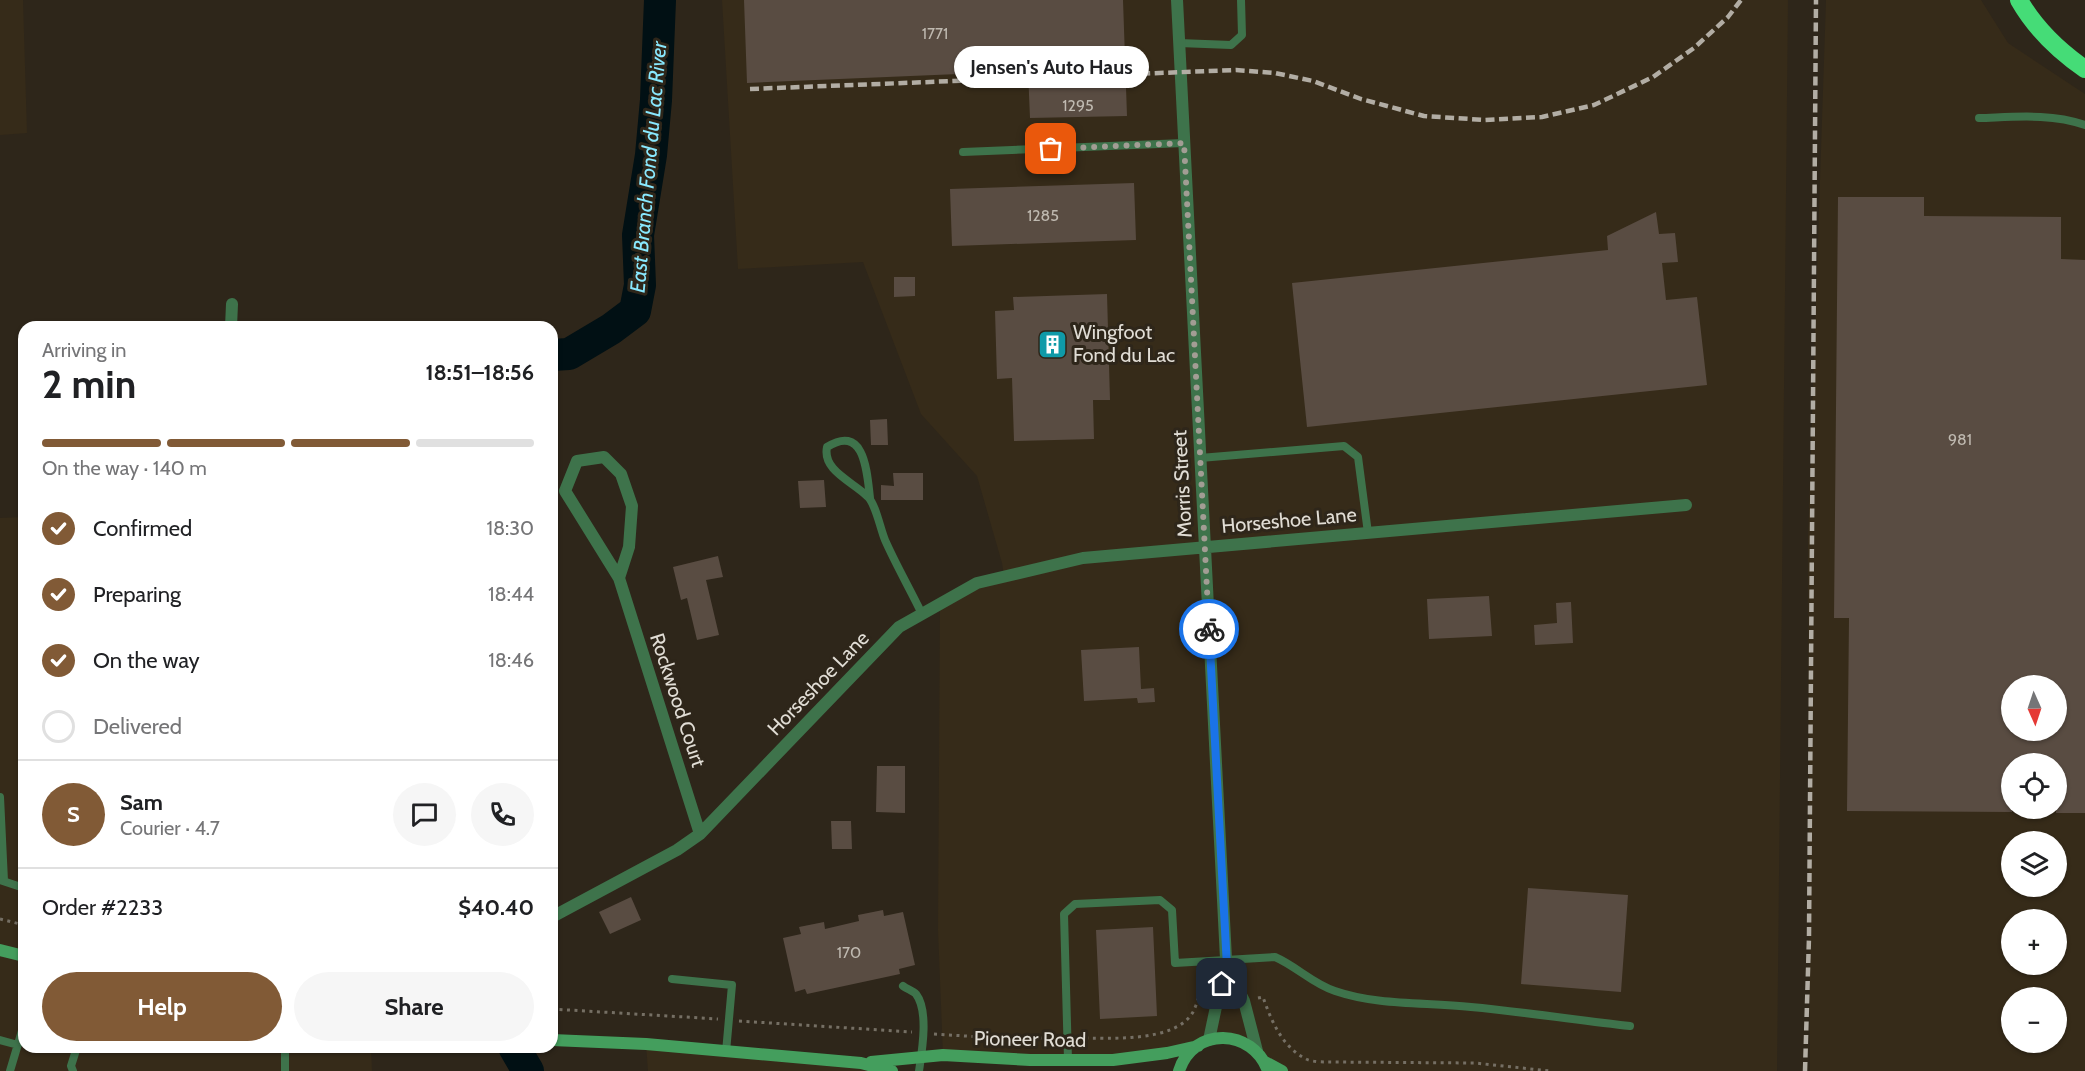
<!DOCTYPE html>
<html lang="en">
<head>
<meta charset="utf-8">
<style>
  :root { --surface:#fff; --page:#f6f6f6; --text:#202124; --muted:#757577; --line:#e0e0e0; --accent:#815a36 }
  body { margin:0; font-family:Cabin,sans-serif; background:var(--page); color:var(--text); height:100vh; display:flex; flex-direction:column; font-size:22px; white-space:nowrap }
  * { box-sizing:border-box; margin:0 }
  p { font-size:20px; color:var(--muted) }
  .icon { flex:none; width:33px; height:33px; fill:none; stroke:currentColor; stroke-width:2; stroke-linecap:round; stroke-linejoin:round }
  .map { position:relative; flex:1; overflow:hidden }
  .drawer { position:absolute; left:18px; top:321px; width:540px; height:732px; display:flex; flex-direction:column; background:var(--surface); border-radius:18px; box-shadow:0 2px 4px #0004 }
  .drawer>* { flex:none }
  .needle { width:39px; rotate:177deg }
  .tools { position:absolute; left:2001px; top:675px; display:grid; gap:12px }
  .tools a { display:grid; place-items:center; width:66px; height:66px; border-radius:50%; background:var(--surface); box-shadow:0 2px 4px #0004; font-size:30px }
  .pin { position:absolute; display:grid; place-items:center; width:51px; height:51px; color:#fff; margin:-26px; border-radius:12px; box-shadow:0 3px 9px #0006 }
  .courier { position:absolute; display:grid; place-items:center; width:60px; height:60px; margin:-30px; border:4px solid #1a73e8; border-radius:50%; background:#fff; color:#222; box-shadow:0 2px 8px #0007 }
  .bubble { position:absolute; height:42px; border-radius:21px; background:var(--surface); box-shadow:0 2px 4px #0004; font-size:20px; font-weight:800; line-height:42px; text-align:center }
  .head em { font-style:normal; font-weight:800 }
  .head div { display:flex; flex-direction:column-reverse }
  .head { display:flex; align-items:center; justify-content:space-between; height:102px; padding:0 24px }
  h1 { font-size:39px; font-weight:800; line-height:45px }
  .bar { display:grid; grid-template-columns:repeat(4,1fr); gap:9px 6px; align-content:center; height:72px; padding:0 24px }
  .bar i { height:8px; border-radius:4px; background:var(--line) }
  .bar .active { background:var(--accent) }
  .bar p { grid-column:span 4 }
  .line { display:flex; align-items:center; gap:15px; padding:0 24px; border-top:2px solid var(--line) }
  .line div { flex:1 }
  .round { display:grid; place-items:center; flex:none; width:63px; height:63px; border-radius:32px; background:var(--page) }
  ol { padding:0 24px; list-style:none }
  li { display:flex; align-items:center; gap:18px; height:66px }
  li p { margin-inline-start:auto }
  li .icon { padding:6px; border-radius:50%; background:var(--accent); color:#fff; stroke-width:4 }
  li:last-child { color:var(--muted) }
  li i { width:33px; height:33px; border:3px solid var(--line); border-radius:50% }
  .action { display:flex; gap:12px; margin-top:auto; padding:12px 24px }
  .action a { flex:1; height:69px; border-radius:36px; background:var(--accent); color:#fff; font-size:24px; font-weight:800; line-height:69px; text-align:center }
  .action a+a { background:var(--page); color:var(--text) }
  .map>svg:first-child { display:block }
</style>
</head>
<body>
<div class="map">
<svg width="2085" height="1071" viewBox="0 0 2085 1071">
  <rect width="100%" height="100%" fill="#2e261a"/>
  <path fill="#362b19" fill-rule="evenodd" d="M0 0H23L27 133 0 135Z
    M722 0H1788L1777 1071H1282L1239 1041 1113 1060 943 1055 938 930 940 604 1004 576 1002 563 977 476 921 414 863 262 738 269Z
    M1826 0H1981L2008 43 2085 94V1071H1810L1808 541ZM2012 686H2056V730H2012ZM2012 764H2056V808H2012ZM2012 842H2056V886H2012ZM2012 920H2056V964H2012ZM2012 998H2056V1042H2012Z
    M24 517V1047H371L372 1071H0V518Z
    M646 1044 892 1071H648Z"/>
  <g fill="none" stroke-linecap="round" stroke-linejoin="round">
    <path stroke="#011014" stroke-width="32" d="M552 355 569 354 611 329 635 311 640 285 638 235 651 155 656 100 660 0
      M514 1047 528 1071"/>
  </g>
  <path fill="#594c42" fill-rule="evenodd" d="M744 0H1123L1127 116 1030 118 1028 71 747 83Z
    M1134 183 1136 240 952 246 950 189Z
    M1838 197H1924V216L2061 217V259L2085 260V813H2056V764H2012V812L1847 811 1849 618H1834ZM2012 686H2056V730H2012Z
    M1656 212 1659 234 1675 233 1678 262 1662 263 1666 300 1697 297 1707 385 1307 427 1292 283 1608 250 1607 236Z
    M894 277H915V296L894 297Z
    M1107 294 1110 400H1093L1094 439 1014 441 1012 378 997 379 995 311 1014 310 1013 297Z
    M887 419 888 445H871L870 420Z
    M893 473H923V500H881V485L894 486Z
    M824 480 826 507 800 508 798 481Z
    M718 556 723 577 706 580 719 635 697 640 687 598 681 600 673 567Z
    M1489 596 1492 636 1429 639 1427 599Z
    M1571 602 1573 643 1535 645 1534 625 1557 623 1556 603Z
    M1139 647 1141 689 1154 688 1155 702 1138 703 1137 698 1084 701 1081 650Z
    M877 766H905V813L876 812Z
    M831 821H851L852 849H832Z
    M1528 888 1628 895 1621 992 1521 984Z
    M631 897 641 920 610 934 599 912Z
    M883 910 884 916 903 912 915 965 899 969 900 974 807 994 805 989 795 992 783 938 801 934 799 927 824 922 825 929 859 921 858 915Z
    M1153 927 1157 1016 1100 1019 1096 930Z"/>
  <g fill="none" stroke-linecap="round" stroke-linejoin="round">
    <path stroke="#756f64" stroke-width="3" stroke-dasharray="3 4.5" stroke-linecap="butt" d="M0 919 24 925
      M1258 998 1263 997C1271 1020 1282 1047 1306 1059 1312 1062 1322 1062 1329 1062L1475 1063 1550 1071
      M552 1009 718 1019
      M739 1021 912 1032
      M934 1034 997 1038H1056
      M1078 1038C1109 1038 1175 1043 1193 1012 1195 1008 1197 1003 1198 998L1205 1000"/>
    <path stroke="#3e734b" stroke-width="8" d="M1179 43 1231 45 1242 35 1241 0
      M1979 118C2014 117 2051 113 2085 125
      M963 152 1184 143
      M1200 458 1344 446 1358 457 1368 533
      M870 498C867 473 865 423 827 447 822 471 854 482 868 497 876 505 880 528 885 540 896 565 910 589 922 614
      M0 797 4 881
      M0 880 24 888
      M672 979 732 985 726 1052
      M903 986C907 989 913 991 916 994 929 1011 922 1051 919 1071
      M0 1040 18 1045
      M285 1047V1071
      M1068 1060 1064 914 1075 904 1160 900 1172 910 1175 963 1275 957C1296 966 1313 984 1335 991 1379 1006 1425 1002 1471 1007 1524 1012 1577 1020 1630 1026
      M10 1071 24 1024
      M73 1071 71 1066 77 1047"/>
    <path stroke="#3e734b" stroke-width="12" d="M1177 0 1226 959 1227 967 1244 1001 1257 1051
      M231 327 232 304
      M619 578 565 491 577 461 604 457 621 474 632 506 629 547 619 578 700 834
      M552 917 677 850 700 834 899 627 977 583 1083 558 1686 505
      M1209 1040 1217 1002 1227 967"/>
    <path stroke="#449e5d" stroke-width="12" d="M0 950 24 956
      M552 1040 646 1044 861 1063 892 1071
      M871 1062 943 1055 1030 1060H1113L1167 1053 1198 1046
      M1265 1062 1282 1071
      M1179 1071C1193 1026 1253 1028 1268 1071"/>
    <path stroke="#45dc77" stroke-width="18" d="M2019 0C2035 28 2059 51 2085 69"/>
    <path stroke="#b2ada4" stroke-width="4.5" stroke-dasharray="9 4.5" stroke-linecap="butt" d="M750 89 1236 70 1275 73 1313 81 1361 99 1424 116 1485 120 1542 117 1594 105 1653 77 1694 48 1728 17 1741 0
      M1805 1071 1809 937 1816 0"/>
  </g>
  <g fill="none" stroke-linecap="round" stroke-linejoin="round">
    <path stroke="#a29d94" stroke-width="6" stroke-dasharray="0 10.8" d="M1051 149 1184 143 1209 629"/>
    <path stroke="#1a73e8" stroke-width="8" d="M1209 629 1227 967 1222 984"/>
  </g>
  <defs>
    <symbol id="building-square" viewBox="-11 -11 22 22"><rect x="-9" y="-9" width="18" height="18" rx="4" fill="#0f9aa8" stroke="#2e261a"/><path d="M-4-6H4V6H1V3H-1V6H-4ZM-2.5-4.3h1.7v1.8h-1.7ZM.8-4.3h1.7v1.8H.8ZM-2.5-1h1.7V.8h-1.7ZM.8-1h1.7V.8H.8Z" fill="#fff"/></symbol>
  </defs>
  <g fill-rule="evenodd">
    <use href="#building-square" x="1036" y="328" width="33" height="33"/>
  </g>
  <g text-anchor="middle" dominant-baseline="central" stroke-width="6" stroke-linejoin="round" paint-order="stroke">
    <g font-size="16" fill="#bfb9b0">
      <text x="935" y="33">1771</text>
      <text x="1078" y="105">1295</text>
      <text x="1043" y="215">1285</text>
      <text x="1960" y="439">981</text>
      <text x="849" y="952">170</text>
    </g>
    <g font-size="20" fill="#e1ddd5" stroke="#2e261a" text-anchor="start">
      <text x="1073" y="332">Wingfoot<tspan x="1073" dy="23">Fond du Lac</tspan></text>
    </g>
    <g font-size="20" fill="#e1ddd5" stroke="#2e261a">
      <text transform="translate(1182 484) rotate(-93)">Morris Street</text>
      <text transform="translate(1289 520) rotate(-5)">Horseshoe Lane</text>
      <text transform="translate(818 683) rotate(-46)">Horseshoe Lane</text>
      <text transform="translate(678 700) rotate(72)">Rockwood Court</text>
      <text transform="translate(1030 1039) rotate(1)">Pioneer Road</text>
    </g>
    <g font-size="21" font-style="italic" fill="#89e9ff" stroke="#2e261a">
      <text transform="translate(648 167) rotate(-85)">East Branch Fond du Lac River</text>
    </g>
  </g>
</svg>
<div class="tools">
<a><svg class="needle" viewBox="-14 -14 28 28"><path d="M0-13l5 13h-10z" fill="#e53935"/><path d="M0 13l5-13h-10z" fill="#757577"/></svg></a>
<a><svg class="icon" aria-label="locate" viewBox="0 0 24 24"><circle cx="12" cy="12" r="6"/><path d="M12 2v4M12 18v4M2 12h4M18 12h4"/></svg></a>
<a><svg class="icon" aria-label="layers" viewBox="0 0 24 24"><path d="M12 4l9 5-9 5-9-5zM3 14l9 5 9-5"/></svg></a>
<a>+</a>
<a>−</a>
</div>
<div class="pin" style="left:1051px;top:149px;background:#ea580c"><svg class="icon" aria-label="bag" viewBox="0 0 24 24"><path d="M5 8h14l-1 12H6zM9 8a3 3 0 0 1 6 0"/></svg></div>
<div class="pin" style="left:1222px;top:984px;background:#1f2937"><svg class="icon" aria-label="home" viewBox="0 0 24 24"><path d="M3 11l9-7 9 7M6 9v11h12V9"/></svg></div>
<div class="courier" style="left:1209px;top:629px"><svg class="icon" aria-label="bike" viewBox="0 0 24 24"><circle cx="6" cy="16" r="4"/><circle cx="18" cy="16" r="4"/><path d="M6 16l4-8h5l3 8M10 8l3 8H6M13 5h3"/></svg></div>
<div class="bubble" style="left:954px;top:46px;width:195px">Jensen's Auto Haus</div>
<section class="drawer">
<div class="head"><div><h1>2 min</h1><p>Arriving in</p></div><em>18:51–18:56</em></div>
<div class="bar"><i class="active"></i><i class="active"></i><i class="active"></i><i></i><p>On the way · 140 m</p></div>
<ol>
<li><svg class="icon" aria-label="check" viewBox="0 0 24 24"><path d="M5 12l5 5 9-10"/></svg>Confirmed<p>18:30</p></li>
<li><svg class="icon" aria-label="check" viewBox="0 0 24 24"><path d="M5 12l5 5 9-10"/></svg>Preparing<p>18:44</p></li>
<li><svg class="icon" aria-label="check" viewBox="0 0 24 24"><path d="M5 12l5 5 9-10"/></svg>On the way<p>18:46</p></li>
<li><i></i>Delivered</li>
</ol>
<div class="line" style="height:108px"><b class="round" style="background:var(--accent);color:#fff">S</b><div><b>Sam</b><p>Courier · 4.7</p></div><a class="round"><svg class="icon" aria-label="chat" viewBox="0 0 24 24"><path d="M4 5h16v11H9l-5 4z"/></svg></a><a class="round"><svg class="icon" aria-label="phone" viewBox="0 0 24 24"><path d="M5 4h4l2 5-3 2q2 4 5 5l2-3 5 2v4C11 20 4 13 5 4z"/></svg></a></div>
<div class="line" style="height:78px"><div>Order #2233</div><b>$40.40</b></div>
<div class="action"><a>Help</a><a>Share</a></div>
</section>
</div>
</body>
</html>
